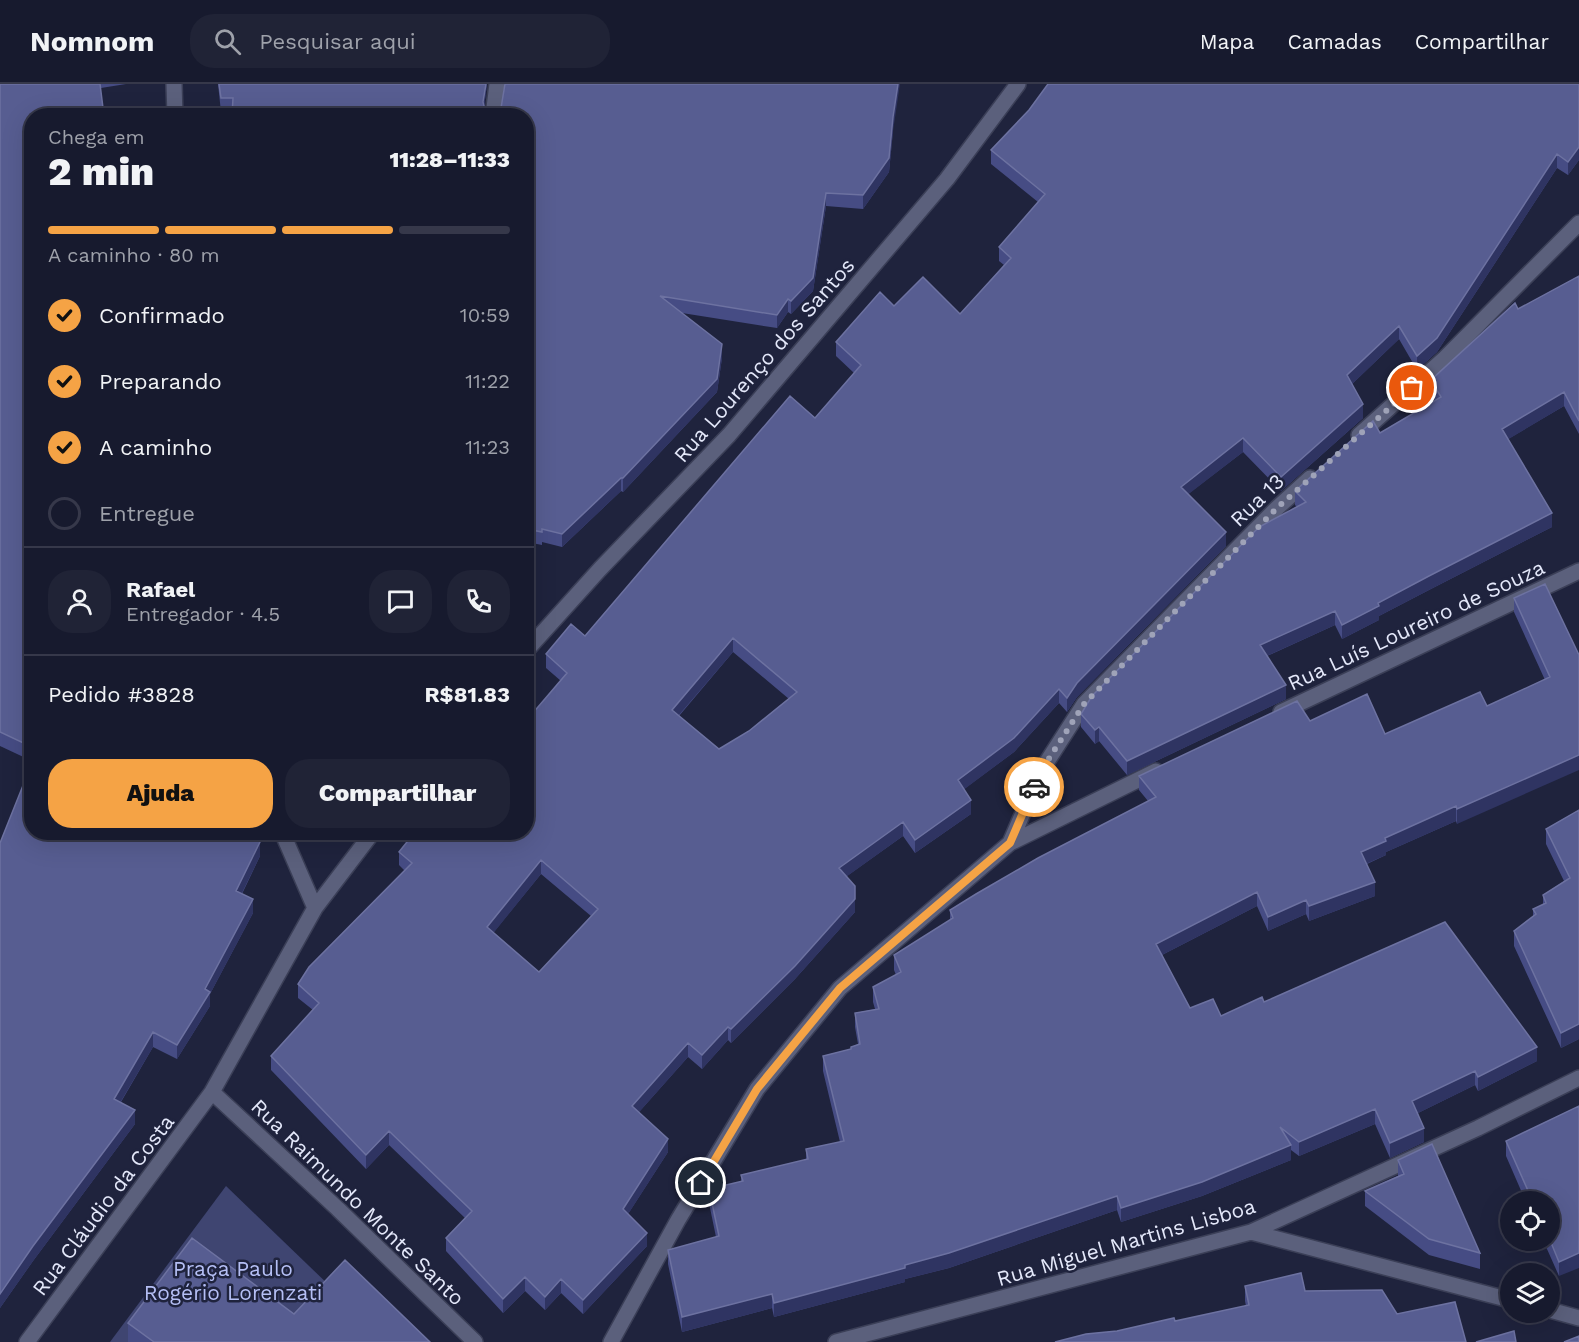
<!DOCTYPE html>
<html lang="pt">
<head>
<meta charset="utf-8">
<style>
  :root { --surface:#171a2e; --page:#202336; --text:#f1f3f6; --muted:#9ea1aa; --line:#36384a; --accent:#f5a345 }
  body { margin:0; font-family:"Work Sans",sans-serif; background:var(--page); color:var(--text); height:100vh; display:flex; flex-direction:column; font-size:22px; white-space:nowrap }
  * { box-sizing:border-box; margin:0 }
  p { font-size:20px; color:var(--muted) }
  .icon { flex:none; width:33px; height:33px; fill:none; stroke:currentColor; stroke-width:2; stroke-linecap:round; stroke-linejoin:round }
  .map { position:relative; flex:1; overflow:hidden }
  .panel { position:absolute; left:24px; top:24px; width:510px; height:732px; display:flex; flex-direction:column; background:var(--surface); border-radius:24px; box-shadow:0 6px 24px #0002,0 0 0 2px var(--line) }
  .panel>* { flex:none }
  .controls { position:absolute; left:1500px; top:1107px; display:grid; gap:12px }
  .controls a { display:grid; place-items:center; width:60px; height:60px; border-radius:50%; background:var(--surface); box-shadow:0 6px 24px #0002,0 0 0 2px var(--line); font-size:30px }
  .pin { position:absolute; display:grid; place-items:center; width:51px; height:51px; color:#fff; margin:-26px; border:3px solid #fff; border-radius:50%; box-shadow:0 2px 6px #0007 }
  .courier { position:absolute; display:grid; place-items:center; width:60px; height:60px; margin:-30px; border:4px solid #f5a345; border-radius:50%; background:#fff; color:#222; box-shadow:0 2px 8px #0007 }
  .headline em { font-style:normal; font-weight:800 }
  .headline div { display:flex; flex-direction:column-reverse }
  .headline { display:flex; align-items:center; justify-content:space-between; height:102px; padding:0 24px }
  h1 { font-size:39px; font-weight:800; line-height:45px }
  .bar { display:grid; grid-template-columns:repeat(4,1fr); gap:9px 6px; align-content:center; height:72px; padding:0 24px }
  .bar i { height:8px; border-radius:4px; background:var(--line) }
  .bar .active { background:var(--accent) }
  .bar p { grid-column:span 4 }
  .line { display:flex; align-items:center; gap:15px; padding:0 24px; border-top:2px solid var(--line) }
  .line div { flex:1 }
  .round { display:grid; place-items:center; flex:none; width:63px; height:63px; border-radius:24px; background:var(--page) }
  ol { padding:0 24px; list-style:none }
  li { display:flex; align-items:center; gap:18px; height:66px }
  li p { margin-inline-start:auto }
  li .icon { padding:6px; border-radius:50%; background:var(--accent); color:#111; stroke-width:4 }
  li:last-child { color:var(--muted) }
  li i { width:33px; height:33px; border:3px solid var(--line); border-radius:50% }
  .cta { display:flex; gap:12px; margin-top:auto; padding:12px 24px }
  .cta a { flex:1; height:69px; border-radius:24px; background:var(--accent); color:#111; font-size:24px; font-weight:800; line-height:69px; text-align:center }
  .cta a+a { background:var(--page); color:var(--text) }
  header { display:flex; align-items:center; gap:36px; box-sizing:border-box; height:84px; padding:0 30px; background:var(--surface); border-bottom:2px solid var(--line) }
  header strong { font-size:28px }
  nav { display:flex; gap:33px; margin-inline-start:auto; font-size:21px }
  .search { width:420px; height:54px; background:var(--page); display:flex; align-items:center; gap:15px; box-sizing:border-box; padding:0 21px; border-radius:24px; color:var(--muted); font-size:22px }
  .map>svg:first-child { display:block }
</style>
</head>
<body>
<header>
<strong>Nomnom</strong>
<div class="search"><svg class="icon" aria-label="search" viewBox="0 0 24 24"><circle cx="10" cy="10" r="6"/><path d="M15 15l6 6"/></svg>Pesquisar aqui</div>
<nav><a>Mapa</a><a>Camadas</a><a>Compartilhar</a></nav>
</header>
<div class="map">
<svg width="1579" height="1258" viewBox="0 0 1579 1258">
  <rect width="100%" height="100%" fill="#1f233d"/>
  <path fill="#3f4571" d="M226 1102 388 1258H110Z"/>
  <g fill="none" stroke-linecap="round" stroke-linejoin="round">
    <defs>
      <path id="minor" d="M174 0 175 32
        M493 32 497 0
        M1359 351 1445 274 1579 139
        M526 567 600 485 729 351 947 95 1018 0
        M1281 628 1579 487
        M1010 759 1041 687 1084 620 1277 424 1310 394
        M315 824 373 748
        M212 1008 338 1125 475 1258
        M1251 1148 1510 1216
        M1550 1226 1579 1234
        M27 1258 212 1008 315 824 282 748
        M611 1258 678 1136 757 1005 840 904 1010 759 1156 687
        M836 1258 1251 1148 1478 1044 1579 994"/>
    </defs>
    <use href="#minor" stroke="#3b3f57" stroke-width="18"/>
    <use href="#minor" stroke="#5b607c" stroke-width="15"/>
  </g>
  <path fill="#464c84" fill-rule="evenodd" d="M0 0H126L101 4 32 32V677L0 662Z
    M218 0H487L484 23 487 26 491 28 893 47 889 88 863 125 826 122 813 207 791 230 788 228 777 244 682 229 722 274 717 308 623 408 621 407 562 463 542 458V461L527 458 526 32 221 28Z
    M1579 0V76L1568 91 1557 84 1437 268 1417 286 1399 255 1352 300 1363 334 1281 407 1243 368 1188 410 1226 462 1077 613 1067 628 1059 619 1014 668 964 705 971 730 915 769 903 752 847 792 855 828 795 895 731 959 728 956 702 985 688 973 639 1028 668 1068 628 1130 647 1162 583 1230 561 1209 545 1226 525 1207 503 1229 446 1167V1154L465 1134 389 1061 366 1085 271 986V972L313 926 298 914V900L405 787 399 781V768L526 748 561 597 546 584V570L585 552 815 334 854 289 836 272V258L894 222 960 230 1004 181 999 177V163L1038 118 991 80V66ZM733 568 789 615 749 647 719 665 679 632ZM541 790 591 832 539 888 493 849Z
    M1579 192V350L1564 322 1508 355 1552 443 1429 506 1379 532V536L1342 555 1335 541 1267 572 1286 615 1127 691 1099 657 1095 660 1081 643V630L1297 423 1295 421V407L1380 349 1435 317 1431 309V296L1518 225Z
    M1514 514 1579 571 1457 740 1456 737 1386 768V771L1367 780 1375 812 1309 837 1306 830 1268 847 1257 822 1162 871 1190 924 1221 932 1264 918 1537 977 1478 1007 1475 1001 1418 1029 1424 1058 1390 1074 1375 1040 1299 1072 1291 1066V1076L1202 1112 1121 1138 1117 1126 949 1184 905 1195V1198L774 1233 772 1224 682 1248 668 1180V1166L716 1153 709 1119V1105L741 1098V1091L806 1076V1065L840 1058 823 987V972L851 965V963L858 960 855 943V929L875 925 873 918V903L896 891 894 886V871L950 836V826L1148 717 1139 706V692L1310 637 1385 650 1487 622 1545 596 1514 528Z
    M1579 726V955L1561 964 1514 862V847L1533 833V825L1543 821V811L1564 797 1546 760V745Z
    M0 759 260 772 242 810 253 829 210 910V922L177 975 153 963 121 1018 135 1040 33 1177 0 1224Z
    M1579 1022 1559 1192 1543 1156H1550V1118H1526L1506 1072V1057Z
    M1398 1076 1480 1169V1185L1429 1171 1365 1122V1107L1398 1092Z
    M1245 1202 1305 1207 1397 1230 1117 1247 1175 1237 1246 1222 1245 1217Z
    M294 1230 430 1258H128V1239Z"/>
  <path fill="#2f3462" d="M486 0H487L483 31V18Z
    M898 0H900L893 47 889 88 863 125V111L893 33Z
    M1579 63V76L1568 91V78Z
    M1557 70V84L1437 268 1417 286V272Z
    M826 109V122L813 207 791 230V217Z
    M788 215V228L777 244V231Z
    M1399 242V255L1347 305V291Z
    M722 260V274L717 308 623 408V394Z
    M1564 308V322L1502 359V345Z
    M1363 320V334L1281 407V393Z
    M1243 354V368L1181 416V403Z
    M621 394V407L562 463V450Z
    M1552 429V443L1429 506 1379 532V536L1342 555V541L1378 519 1429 492Z
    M1226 448V462L1077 613 1067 628V614L1077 599Z
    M1335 527V541L1260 575V561Z
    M733 554V568L672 639V626Z
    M1286 601V615L1127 691V677Z
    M1059 605V619L1014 668 958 710V696Z
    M1099 643V657L1095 660V646Z
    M1579 671V686L1457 740V725Z
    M971 716V730L915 769V756Z
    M1456 722V737L1386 768V771L1361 782V768L1385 754Z
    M903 738V752L839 798V784Z
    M260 758V772L236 821V807Z
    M541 776V790L487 857V843Z
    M1375 798V812L1309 837V822Z
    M1257 808V822L1156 874V860Z
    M253 815V829L210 910V922L177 975V961L205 905Z
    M855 815V828L795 895 731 959V945Z
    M1306 816V830L1268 847V833Z
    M1579 940V955L1561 964V949Z
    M728 943V956L702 985V971Z
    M153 948V963L114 1029V1015Z
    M688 959V973L632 1036V1022Z
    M1537 963V977L1478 1007V993Z
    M1475 987V1001L1412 1032V1017Z
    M1375 1025V1040L1299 1072V1058Z
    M135 1026V1040L33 1177 0 1224V1210L33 1162Z
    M1424 1044V1058L1390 1074V1059Z
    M389 1047V1061L366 1085V1071Z
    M668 1055V1068L623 1138V1125Z
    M1291 1061V1076L1202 1112 1121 1138V1124Z
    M1117 1112V1126L949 1184 905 1195V1198L774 1233V1219L905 1181Z
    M647 1149V1162L583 1230V1216Z
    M1579 1169V1184L1559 1192V1178Z
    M525 1193V1207L503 1229V1215Z
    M561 1195V1209L545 1226V1213Z
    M772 1210V1224L682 1248V1233Z"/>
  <path fill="#575d91" stroke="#6d72a1" stroke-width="1.5" fill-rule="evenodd" d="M0 0H100L104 32H32V663L0 648Z
    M219 0H486L483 18 484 22 487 26 491 28H496L501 24 505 0H898L893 33 889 74 863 111 826 109 813 194 791 217 788 215 777 231 660 212 722 260 717 295 623 394H621L562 450 542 445V448L527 445 526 447V32H232L233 14H221Z
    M1048 0H1579V63L1568 78 1557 70 1437 254 1417 272 1399 242 1347 291 1363 320 1281 393 1243 354 1181 403 1226 448 1077 599 1067 614 1059 605 1014 654 958 696 971 716 915 756 903 738 839 784 855 802V815L795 882 731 945 728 943 702 971 688 959 632 1022 668 1055 623 1125 647 1149 583 1216 561 1195 545 1213 525 1193 503 1215 446 1154 472 1127 389 1047 366 1071 271 972 319 919 298 900 309 883 412 779 399 768 415 748H526V637L567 589 546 570 571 540 585 552 790 312 815 334 861 281 836 258 880 208 894 222 923 193 960 230 1011 174 999 163 1045 110 991 66 1029 26ZM733 554 797 608 749 647 719 665 672 626ZM541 776 598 825 539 888 487 843Z
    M1579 192V337L1564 308 1502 345 1552 429 1429 492 1378 519 1379 522 1342 541 1335 527 1260 561 1286 601 1127 677 1099 643 1095 646 1081 630 1092 612 1259 443 1306 418 1295 407 1373 337 1380 349 1441 313 1431 296 1515 219 1518 225Z
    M1545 500 1579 571V671L1457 725 1456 722 1385 754 1386 757 1361 768 1375 798 1309 822 1306 816 1268 833 1257 808 1156 860 1190 924 1213 915 1221 932 1262 913 1264 918 1445 838 1537 963 1478 993 1475 987 1412 1017 1424 1044 1390 1059 1375 1025 1299 1058 1280 1043 1291 1061 1202 1098 1121 1124 1117 1112 949 1169 905 1181V1184L774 1219 772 1210 682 1233 668 1166 719 1152 709 1105 743 1097 741 1091 808 1075 806 1065 844 1057 823 972 851 965V963L860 960 855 929 879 925 873 903 901 888 894 871 953 834 950 826 976 810 1038 774 1156 713 1139 692 1297 617 1310 637 1367 610 1385 650 1480 608 1487 622 1550 593 1514 514Z
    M32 679V748H257L260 758 236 807 253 815 205 905 210 908 177 961 153 948 114 1015 135 1026 33 1162 0 1210V759Z
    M1579 726V940L1561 949 1514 847 1536 830 1533 825 1546 819 1543 811 1570 794 1546 745Z
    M1579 1022V1169L1559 1178 1550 1156V1118H1533L1506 1057Z
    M1432 1060 1480 1169 1429 1155 1365 1107 1404 1090 1398 1076Z
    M192 1154 294 1230 345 1176 430 1258H154L128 1239Z
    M1301 1189 1305 1207 1382 1206 1397 1230 1455 1218 1466 1258H1055L1086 1250 1117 1247 1174 1234 1175 1237 1249 1221 1245 1202Z
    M1514 1247 1516 1258H1476Z
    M1579 1252V1258H1564Z"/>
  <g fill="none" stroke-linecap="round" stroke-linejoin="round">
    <path stroke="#9fa3b8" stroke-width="6" stroke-dasharray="0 10.8" d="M1034 703 1041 687 1084 620 1277 424 1412 304"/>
    <path stroke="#f5a345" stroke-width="8" d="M701 1099 757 1005 840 904 1010 759 1034 703"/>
  </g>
  <g text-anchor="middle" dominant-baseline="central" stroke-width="5" stroke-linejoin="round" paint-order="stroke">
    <g font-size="21" fill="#e4e8fa" stroke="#1f233d">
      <text transform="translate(764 276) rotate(-49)">Rua Lourenço dos Santos</text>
      <text transform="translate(1257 416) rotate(-44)">Rua 13</text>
      <text transform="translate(1416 541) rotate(-25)">Rua Luís Loureiro de Souza</text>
      <text transform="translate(358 1118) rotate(44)">Rua Raimundo Monte Santo</text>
      <text transform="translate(103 1121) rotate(-53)">Rua Cláudio da Costa</text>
      <text transform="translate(1126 1158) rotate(-16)">Rua Miguel Martins Lisboa</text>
    </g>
    <g font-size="21" fill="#b5bff5" stroke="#1f233d">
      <text x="233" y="1184">Praça Paulo<tspan x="233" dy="24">Rogério Lorenzati</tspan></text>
    </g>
  </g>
</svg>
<div class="controls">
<a><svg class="icon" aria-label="locate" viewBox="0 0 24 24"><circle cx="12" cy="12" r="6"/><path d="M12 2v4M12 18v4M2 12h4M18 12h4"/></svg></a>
<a><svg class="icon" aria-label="layers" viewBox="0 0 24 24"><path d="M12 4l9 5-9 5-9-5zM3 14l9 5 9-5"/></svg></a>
</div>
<div class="pin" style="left:1412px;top:304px;background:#ea580c"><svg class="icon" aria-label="bag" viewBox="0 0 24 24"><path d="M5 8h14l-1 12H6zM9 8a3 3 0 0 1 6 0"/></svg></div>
<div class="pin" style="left:701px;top:1099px;background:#1f2937"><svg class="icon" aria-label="home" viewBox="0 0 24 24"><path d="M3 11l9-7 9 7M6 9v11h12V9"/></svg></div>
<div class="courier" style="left:1034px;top:703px"><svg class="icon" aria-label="car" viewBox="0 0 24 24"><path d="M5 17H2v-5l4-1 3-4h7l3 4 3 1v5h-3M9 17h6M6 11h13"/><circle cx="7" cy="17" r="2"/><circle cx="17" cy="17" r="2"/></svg></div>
<section class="panel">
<div class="headline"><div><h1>2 min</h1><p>Chega em</p></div><em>11:28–11:33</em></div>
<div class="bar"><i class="active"></i><i class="active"></i><i class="active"></i><i></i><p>A caminho · 80 m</p></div>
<ol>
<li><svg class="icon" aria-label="check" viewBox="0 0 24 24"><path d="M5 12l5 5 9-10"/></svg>Confirmado<p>10:59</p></li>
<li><svg class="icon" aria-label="check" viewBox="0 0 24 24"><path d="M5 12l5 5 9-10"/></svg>Preparando<p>11:22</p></li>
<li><svg class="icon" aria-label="check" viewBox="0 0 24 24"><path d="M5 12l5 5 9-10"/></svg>A caminho<p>11:23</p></li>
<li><i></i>Entregue</li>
</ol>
<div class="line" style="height:108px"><a class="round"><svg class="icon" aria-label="person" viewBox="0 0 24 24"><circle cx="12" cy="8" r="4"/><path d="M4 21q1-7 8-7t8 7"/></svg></a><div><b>Rafael</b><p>Entregador · 4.5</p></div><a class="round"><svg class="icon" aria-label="chat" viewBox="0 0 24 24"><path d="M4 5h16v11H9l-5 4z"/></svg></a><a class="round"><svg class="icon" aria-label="phone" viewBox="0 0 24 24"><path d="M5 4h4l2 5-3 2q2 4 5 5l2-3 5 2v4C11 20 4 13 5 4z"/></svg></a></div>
<div class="line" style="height:78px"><div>Pedido #3828</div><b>R$81.83</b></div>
<div class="cta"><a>Ajuda</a><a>Compartilhar</a></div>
</section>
</div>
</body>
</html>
